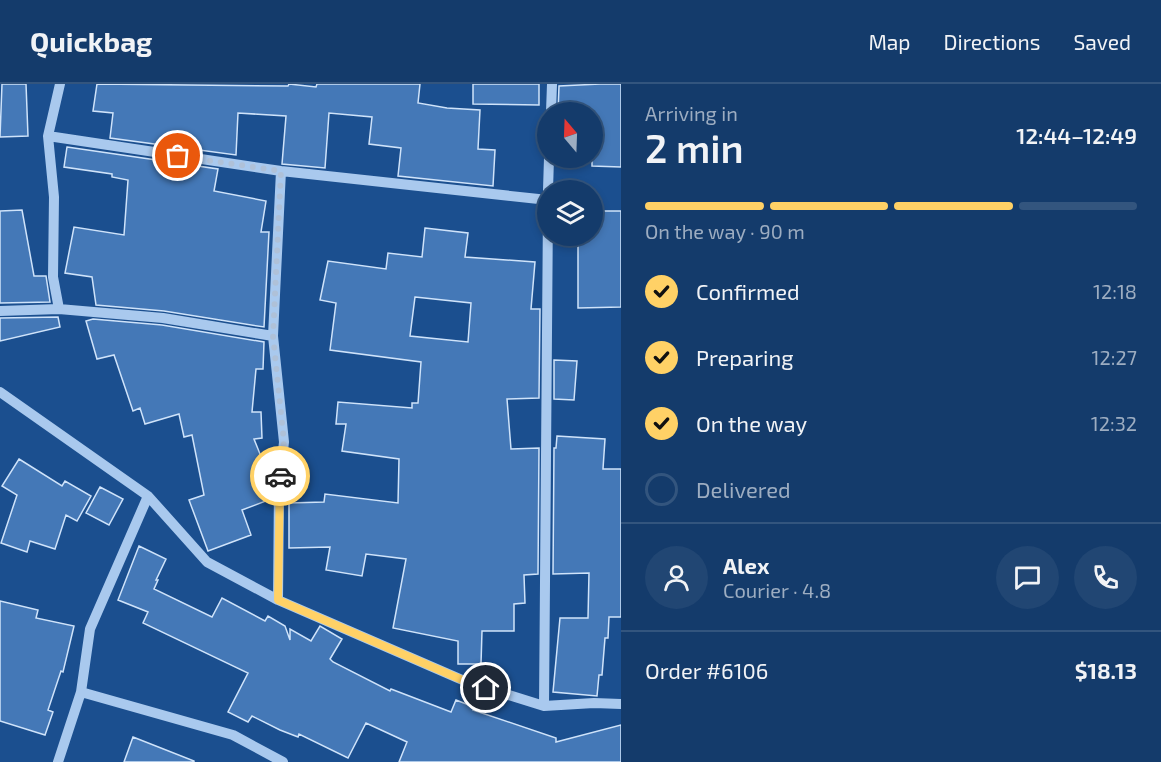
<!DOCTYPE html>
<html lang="en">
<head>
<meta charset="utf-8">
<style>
  :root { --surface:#143b6b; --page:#214673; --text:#f1f3f6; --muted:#9dadc1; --line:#33557e; --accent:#ffd166 }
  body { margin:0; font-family:"Exo 2",sans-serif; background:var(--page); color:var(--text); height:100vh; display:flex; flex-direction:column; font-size:22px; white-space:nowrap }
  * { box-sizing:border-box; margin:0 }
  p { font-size:20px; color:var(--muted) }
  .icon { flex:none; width:33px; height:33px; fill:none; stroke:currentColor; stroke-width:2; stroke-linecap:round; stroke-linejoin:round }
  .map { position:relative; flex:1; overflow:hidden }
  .sheet { display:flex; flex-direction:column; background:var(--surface); width:540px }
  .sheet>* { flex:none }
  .needle { width:39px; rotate:341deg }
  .controls { position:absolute; left:537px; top:18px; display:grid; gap:12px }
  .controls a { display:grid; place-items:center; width:66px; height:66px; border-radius:50%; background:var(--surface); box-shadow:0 3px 9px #0003,0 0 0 2px var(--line); font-size:30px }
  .pin { position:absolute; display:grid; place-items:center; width:51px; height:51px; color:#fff; margin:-26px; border:3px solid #fff; border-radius:50%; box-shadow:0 2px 6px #0007 }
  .courier { position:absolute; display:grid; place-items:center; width:60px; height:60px; margin:-30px; border:4px solid #ffd166; border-radius:50%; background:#fff; color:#222; box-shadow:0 2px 8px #0007 }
  .headline em { font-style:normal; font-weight:600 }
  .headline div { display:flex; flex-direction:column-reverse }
  .headline { display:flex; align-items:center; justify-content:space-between; height:102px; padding:0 24px }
  h1 { font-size:39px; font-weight:600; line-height:45px }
  .bar { display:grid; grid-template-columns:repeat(4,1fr); gap:9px 6px; align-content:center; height:72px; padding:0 24px }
  .bar i { height:8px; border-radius:4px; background:var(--line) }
  .bar .selected { background:var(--accent) }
  .bar p { grid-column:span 4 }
  .line { display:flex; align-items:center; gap:15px; padding:0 24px; border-top:2px solid var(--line) }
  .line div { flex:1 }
  .round { display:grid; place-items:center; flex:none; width:63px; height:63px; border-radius:32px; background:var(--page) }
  ol { padding:0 24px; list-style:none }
  li { display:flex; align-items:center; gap:18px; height:66px }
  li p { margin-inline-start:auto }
  li .icon { padding:6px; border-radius:50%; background:var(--accent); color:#111; stroke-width:4 }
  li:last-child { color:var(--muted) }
  li i { width:33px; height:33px; border:3px solid var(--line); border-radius:50% }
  header { display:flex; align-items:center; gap:36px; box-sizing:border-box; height:84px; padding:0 30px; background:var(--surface); border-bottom:2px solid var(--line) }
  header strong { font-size:28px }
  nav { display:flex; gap:33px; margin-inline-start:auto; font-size:21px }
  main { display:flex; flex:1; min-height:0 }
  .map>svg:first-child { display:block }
</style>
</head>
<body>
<header>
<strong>Quickbag</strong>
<nav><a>Map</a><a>Directions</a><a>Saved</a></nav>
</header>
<main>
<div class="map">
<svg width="621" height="678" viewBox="0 0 621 678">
  <rect width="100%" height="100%" fill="#1b4f8f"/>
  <path fill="#4478b7" stroke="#cfe3fa" stroke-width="1.5" fill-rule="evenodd" d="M2 0H26L28 52 0 53Z
    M97 0 288 2 289 0 316 3 317 0H420L418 19 447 24 480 26 478 65 495 66 493 102 398 92 401 64 369 60 372 33 329 29 325 84 282 80 286 32 238 29 236 71 110 54 113 29 93 27Z
    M473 0H539V21L473 20Z
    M600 0H621V83L592 82V28H558L559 2Z
    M67 63 218 85 214 107 266 117 261 148H269L264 243 164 227 96 221 92 193 65 189 74 143 124 151 128 96 112 93V90L64 83Z
    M22 126 34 192H46L50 218 0 219V127Z
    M592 127H621V223L578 224V152H592Z
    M425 144 468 149 465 173 535 178 531 225H540L539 314 507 315 511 365 539 364 538 490 524 491 525 519 514 520V547H482L481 580H458V557L393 544 406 475 366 470 362 492 326 486 330 463 289 464V419L324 418 325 410 398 419 399 375 342 367 346 340H336L338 318 412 324V319H418L421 278 330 266 336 219 320 216 328 177 386 185 388 169 422 173ZM415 213 471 219 468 258 410 252Z
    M58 233 60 243 0 257V234Z
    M93 235 162 241 264 258 263 285H256L252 328H261L262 354 254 355 272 400 271 415 242 426 251 451 208 467 189 416 204 411 192 351 184 353 179 330 145 340 140 324 133 327 114 271 97 275 86 237Z
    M554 276 577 277 574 316 554 315Z
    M557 352 605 355 603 385H621V533H609L608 554H605L602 591H599L597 612 553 608 560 534H588L589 489 553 490 554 364H556Z
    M19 375 62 402 65 397 91 412 77 437 66 431 55 465 30 457 27 468 1 459 17 411 2 402Z
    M100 403 123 415 109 441 86 429Z
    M139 462 166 475 156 496H158L154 505 212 533 222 514 265 537 268 532 285 542 290 556V545L311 557 320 542 342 555 330 575 333 578 390 607 391 605 451 628 456 616 474 623 473 626 556 654V658L621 641V678H399L407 658 366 639 348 674 299 650 298 653 280 646 252 632 248 638 228 628 248 589 143 539 148 528 118 516Z
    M0 517 38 526 36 534 74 542 63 588 61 587 48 626 53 628 45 651 0 637Z
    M133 653 194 677V678H124Z"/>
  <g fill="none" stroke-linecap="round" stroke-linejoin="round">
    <path stroke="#a9c9ee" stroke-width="10" d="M551 28 552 0
      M48 52 281 87 548 116
      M548 106 549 74
      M59 225 53 193 54 113 48 52 60 0
      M0 227 59 225 163 234 273 252
      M0 308 148 412 207 478 278 516 467 598 544 622 594 619 621 620
      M148 412 90 545 81 608 233 651 283 678
      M278 516 279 401 284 358 273 252 281 87
      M544 622 548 124
      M58 678 81 608"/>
  </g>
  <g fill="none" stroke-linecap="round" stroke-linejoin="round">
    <path stroke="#afc1d8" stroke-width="6" stroke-dasharray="0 10.8" d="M178 72 281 87 273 252 284 358 280 392"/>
    <path stroke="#ffd166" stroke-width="8" d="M280 392 278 516 467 598 486 604"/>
  </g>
</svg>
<div class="controls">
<a><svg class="needle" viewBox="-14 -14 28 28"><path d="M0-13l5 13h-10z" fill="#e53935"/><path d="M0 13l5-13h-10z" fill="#9dadc1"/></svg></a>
<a><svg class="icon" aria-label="layers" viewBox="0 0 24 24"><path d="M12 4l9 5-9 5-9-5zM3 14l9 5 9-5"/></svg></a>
</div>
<div class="pin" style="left:178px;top:72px;background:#ea580c"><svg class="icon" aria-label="bag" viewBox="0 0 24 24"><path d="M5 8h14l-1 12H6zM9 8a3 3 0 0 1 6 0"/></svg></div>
<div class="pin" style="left:486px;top:604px;background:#1f2937"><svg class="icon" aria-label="home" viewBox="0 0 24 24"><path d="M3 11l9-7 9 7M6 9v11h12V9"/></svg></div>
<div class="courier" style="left:280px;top:392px"><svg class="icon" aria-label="car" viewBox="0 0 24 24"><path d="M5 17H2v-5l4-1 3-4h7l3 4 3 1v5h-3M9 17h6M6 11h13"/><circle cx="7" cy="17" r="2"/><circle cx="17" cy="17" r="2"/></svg></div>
</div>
<section class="sheet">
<div class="headline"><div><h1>2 min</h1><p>Arriving in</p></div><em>12:44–12:49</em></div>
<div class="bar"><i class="selected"></i><i class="selected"></i><i class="selected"></i><i></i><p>On the way · 90 m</p></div>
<ol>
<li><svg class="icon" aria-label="check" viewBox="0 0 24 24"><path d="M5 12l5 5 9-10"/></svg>Confirmed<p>12:18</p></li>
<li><svg class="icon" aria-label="check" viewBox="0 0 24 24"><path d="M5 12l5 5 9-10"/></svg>Preparing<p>12:27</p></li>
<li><svg class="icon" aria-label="check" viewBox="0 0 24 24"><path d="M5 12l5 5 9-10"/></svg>On the way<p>12:32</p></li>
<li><i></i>Delivered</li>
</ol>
<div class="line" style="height:108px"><a class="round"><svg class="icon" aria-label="person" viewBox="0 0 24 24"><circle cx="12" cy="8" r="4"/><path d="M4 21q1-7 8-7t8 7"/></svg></a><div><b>Alex</b><p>Courier · 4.8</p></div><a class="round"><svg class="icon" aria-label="chat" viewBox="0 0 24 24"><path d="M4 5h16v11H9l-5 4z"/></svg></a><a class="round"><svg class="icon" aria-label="phone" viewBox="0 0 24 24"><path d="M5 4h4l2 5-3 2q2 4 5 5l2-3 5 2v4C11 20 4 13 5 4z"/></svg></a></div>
<div class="line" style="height:78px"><div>Order #6106</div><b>$18.13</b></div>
</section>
</main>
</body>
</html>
